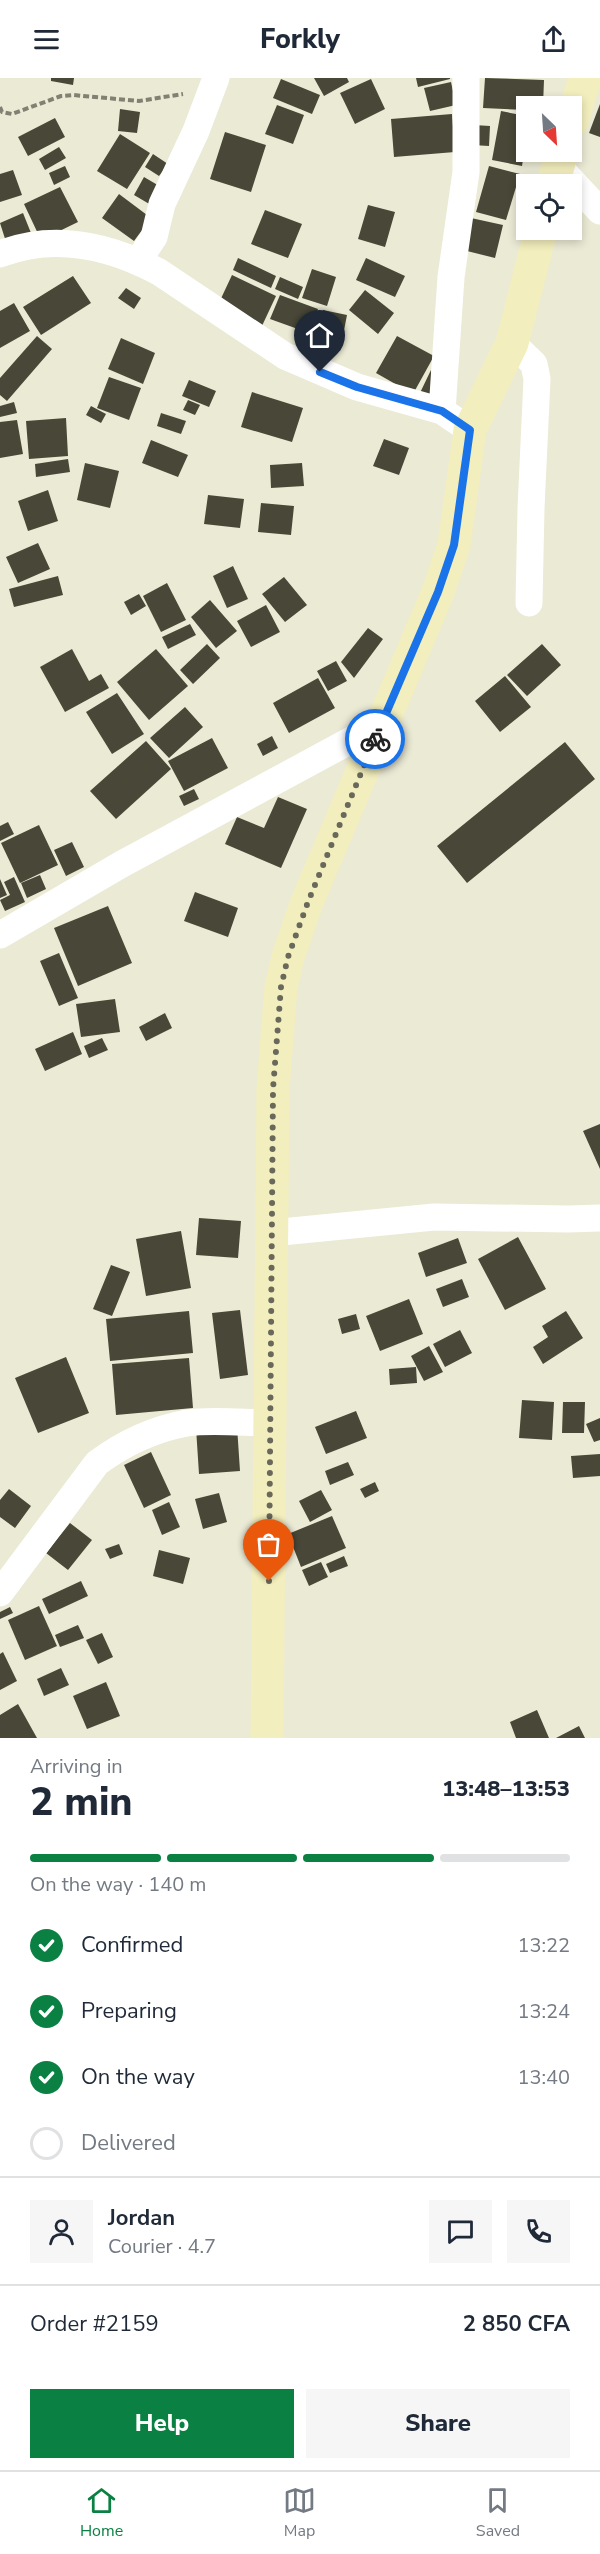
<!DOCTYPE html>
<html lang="en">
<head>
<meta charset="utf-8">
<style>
  :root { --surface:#fff; --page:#f6f6f7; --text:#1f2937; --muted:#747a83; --line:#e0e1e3; --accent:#0b8043 }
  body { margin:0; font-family:"Nunito Sans",sans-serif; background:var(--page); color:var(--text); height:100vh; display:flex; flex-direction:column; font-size:22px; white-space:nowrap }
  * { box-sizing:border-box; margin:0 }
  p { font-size:20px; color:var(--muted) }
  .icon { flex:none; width:33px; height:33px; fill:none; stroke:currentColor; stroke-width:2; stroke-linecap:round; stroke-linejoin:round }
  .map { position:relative; height:1660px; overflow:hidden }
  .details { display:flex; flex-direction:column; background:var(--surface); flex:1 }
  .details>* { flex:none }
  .needle { width:39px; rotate:155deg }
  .fabs { position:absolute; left:516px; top:18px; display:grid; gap:12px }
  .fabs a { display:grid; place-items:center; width:66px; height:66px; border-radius:0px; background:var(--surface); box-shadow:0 3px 9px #0003; font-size:30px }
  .pin { position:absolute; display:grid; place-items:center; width:51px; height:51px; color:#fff; margin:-62px -26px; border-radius:50% 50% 50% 0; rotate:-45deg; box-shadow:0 0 6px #0007 }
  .pin .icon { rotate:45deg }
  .courier { position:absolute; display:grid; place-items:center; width:60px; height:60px; margin:-30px; border:4px solid #1a73e8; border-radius:50%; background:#fff; color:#222; box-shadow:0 2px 8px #0007 }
  .head em { font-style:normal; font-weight:800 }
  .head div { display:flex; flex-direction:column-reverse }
  .head { display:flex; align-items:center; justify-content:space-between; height:102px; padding:0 30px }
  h1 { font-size:39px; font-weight:800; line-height:45px }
  .bar { display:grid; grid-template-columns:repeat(4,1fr); gap:9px 6px; align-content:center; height:72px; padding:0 30px }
  .bar i { height:8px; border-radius:4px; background:var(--line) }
  .bar .active { background:var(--accent) }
  .bar p { grid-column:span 4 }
  .line { display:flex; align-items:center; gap:15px; padding:0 30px; border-top:2px solid var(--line) }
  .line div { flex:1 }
  .round { display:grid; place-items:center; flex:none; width:63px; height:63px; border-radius:0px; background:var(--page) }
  ol { padding:0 30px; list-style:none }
  li { display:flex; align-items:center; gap:18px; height:66px }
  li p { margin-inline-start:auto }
  li .icon { padding:6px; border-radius:50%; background:var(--accent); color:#fff; stroke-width:4 }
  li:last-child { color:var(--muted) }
  li i { width:33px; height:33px; border:3px solid var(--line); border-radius:50% }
  .action { display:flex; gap:12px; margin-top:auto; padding:12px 30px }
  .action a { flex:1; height:69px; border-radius:0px; background:var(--accent); color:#fff; font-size:24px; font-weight:800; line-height:69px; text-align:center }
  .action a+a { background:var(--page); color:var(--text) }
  header { display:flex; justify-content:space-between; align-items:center; height:78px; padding:0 30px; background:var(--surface); font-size:27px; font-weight:800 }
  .menu { display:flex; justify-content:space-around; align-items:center; height:84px; border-top:2px solid var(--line); background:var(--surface); font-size:16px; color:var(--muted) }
  .menu a { display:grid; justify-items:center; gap:3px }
  .menu .active { color:var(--accent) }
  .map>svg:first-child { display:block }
</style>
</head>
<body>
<header><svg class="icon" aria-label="menu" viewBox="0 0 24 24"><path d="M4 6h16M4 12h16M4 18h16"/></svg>Forkly<svg class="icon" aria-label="share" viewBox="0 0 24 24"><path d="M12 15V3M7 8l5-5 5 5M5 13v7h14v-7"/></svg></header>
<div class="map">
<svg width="600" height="1660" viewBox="0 0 600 1660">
  <rect width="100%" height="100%" fill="#ebead5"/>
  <path fill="#494737" d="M51 0H74L73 7 51 3Z
    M314 0H347L349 4 324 18Z
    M416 0H450V1L418 9Z
    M485 0 544 2 543 28H526V32L483 30Z
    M281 1 320 17 312 36 273 20Z
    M371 1 385 31 355 46 340 15Z
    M451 4 456 27 430 33 424 10Z
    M600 26V59L589 55Z
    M277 27 304 37 293 66 265 56Z
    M120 31 140 34 137 55 118 53Z
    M501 33 526 38V63L522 88 492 82Z
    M452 36 455 74 394 79 391 41Z
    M55 40 65 59 28 78 18 59Z
    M474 47 490 48 489 68 472 67Z
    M225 54 266 67 251 114 210 101Z
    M120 56 150 75 127 111 97 93Z
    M59 69 66 80 45 92 39 81Z
    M153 76 168 86 159 98 145 89Z
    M65 88 70 99 54 107 49 95Z
    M489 88 520 96 506 142 476 134Z
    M13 92 22 117 0 124V96Z
    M144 99 161 109 151 127 134 117Z
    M60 109 78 144 41 162 24 126Z
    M119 116 151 140 134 163 102 140Z
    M368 127 395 134 385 169 358 161Z
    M265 132 302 146 288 180 251 166Z
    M23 135 33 160 8 170 0 145Z
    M471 140 503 147 495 180 463 172Z
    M238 180 276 198 271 210 233 192Z
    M366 180 405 198 395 219 356 202Z
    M312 191 336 199 327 228 302 220Z
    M232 197 276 218 261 250 217 229Z
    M73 198 91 225 41 257 23 229Z
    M280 199 303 209 298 221 275 211Z
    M126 210 141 220 134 231 118 220Z
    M365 212 394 235 378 256 349 232Z
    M280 217 318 231 309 255 270 241Z
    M14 225 30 253 0 270V233Z
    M323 232 347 237 340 273 315 267Z
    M37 258 52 271 7 323 0 317V300Z
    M397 258 434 278 413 316 376 295Z
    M121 260 155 275 143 306 108 291Z
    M431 292 433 326 418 319Z
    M109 299 141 310 129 342 97 330Z
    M189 302 216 313 209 329 182 318Z
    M252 314 303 330 292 364 241 349Z
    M188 322 200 327 195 337 183 332Z
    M14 324 17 335 0 339V328Z
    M91 328 106 336 101 345 86 337Z
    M161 335 186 343 181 356 157 348Z
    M66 340 68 378 29 381 26 343Z
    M17 342 23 376 0 380V344Z
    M384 361 409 370 399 397 373 388Z
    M151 362 188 377 178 399 142 385Z
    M68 381 70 394 36 399 35 386Z
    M85 385 119 393 110 430 77 422Z
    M302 385 304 408 271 410 270 387Z
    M48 412 58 443 28 453 18 423Z
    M208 417 244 421 240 450 204 446Z
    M261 425 294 428 291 457 258 454Z
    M38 465 50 491 18 505 6 479Z
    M233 488 248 521 227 530 213 498Z
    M58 498 63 517 14 529 9 511Z
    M284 499 307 527 285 544 262 516Z
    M167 505 186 542 161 554 143 518Z
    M139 516 146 528 131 537 124 524Z
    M210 522 237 553 216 570 191 539Z
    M266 527 280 554 251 569 237 543Z
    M190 546 196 557 168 571 162 559Z
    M368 550 383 561 354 600 341 584Z
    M207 566 220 580 193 606 180 592Z
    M542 566 561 587 527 618 507 597Z
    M72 571 89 603 101 596 109 610 65 634 40 589Z
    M156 571 188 608 149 642 117 604Z
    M336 583 347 603 328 613 317 593Z
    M505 598 531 629 500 654 475 623Z
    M318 600 335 630 289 655 273 625Z
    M117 615 144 656 112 676 86 634Z
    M185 629 203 649 169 680 150 660Z
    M272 658 278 670 263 678 257 666Z
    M212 660 228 690 184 713 168 683Z
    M146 663 171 691 116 741 90 713Z
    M565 664 595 701 467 805 437 768Z
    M194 711 199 721 184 728 179 718Z
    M278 719 307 731 281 790 225 766 237 739 264 750Z
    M8 744 14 756 0 763V748Z
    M39 747 58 787 20 805 1 765Z
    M72 764 84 789 66 798 54 772Z
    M40 797 46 811 27 820 21 805Z
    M14 799 25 824 5 833 0 822 10 817 4 804Z
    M0 801 7 817 0 820Z
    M195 814 238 830 228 859 184 843Z
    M108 828 132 885 78 908 54 850Z
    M59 875 78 920 59 928 40 883Z
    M115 921 120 954 81 959 76 926Z
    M165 935 172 950 146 963 139 949Z
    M73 954 82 976 45 993 35 971Z
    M102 960 108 972 89 980 84 968Z
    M600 1046V1091L583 1053Z
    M199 1140 241 1143 238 1180 196 1177Z
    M181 1153 191 1210 146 1218 136 1161Z
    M518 1159 546 1211 505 1232 478 1181Z
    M458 1160 467 1185 426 1199 418 1175Z
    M111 1187 130 1194 112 1238 93 1231Z
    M462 1201 469 1219 443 1229 436 1211Z
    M409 1221 423 1256 380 1273 366 1238Z
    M240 1232 248 1297 220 1301 212 1235Z
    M189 1233 193 1275 110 1283 106 1241Z
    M566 1233 583 1260 543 1286 533 1269 548 1259 542 1248Z
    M356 1236 360 1251 342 1256 338 1241Z
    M460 1252 472 1275 445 1289 433 1266Z
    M429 1268 443 1294 424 1303 411 1278Z
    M66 1279 89 1335 38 1355 15 1300Z
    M189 1280 193 1330 116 1337 112 1286Z
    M416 1289 417 1305 390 1307 389 1291Z
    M522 1322 554 1324 552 1362 519 1360Z
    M563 1324H585L584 1355H562Z
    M356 1333 367 1360 326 1376 315 1349Z
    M600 1340V1362L594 1364 586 1346Z
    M237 1348 240 1393 199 1396 196 1350Z
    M151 1374 171 1417 144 1430 124 1387Z
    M600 1376V1398L573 1400 571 1378Z
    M348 1384 354 1397 330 1407 325 1393Z
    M375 1404 379 1413 365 1420 360 1411Z
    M9 1411 31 1428 15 1450 0 1439V1422Z
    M321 1412 332 1432 310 1444 299 1423Z
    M219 1415 227 1444 203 1451 195 1421Z
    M169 1424 180 1449 162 1457 152 1432Z
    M332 1438 346 1470 301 1489 288 1456Z
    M70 1445 92 1462 68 1492 46 1475Z
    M119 1466 123 1476 110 1481 105 1471Z
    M159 1472 190 1480 183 1506 153 1498Z
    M344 1478 348 1488 330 1495 326 1486Z
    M321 1484 328 1499 309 1508 302 1492Z
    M81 1503 88 1518 49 1536 42 1521Z
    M39 1528 57 1568 25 1582 8 1542Z
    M10 1529 13 1535 0 1541V1534Z
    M78 1547 84 1560 60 1569 55 1557Z
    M102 1555 113 1579 98 1586 86 1562Z
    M3 1574 17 1603 0 1612V1576Z
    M61 1590 69 1607 44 1618 37 1601Z
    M106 1604 120 1638 87 1651 73 1618Z
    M18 1626 37 1660H0V1637Z
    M537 1632 549 1660H516L510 1644Z
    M579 1648 585 1660H556Z"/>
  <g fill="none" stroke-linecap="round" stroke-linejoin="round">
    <path stroke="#818072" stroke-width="4" stroke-dasharray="6 3" stroke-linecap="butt" d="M0 29 2 34 12 36 61 18 73 17 139 23 183 16"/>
    <path stroke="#fff" stroke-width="27" d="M558 88 600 133
      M0 176C54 155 108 167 159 194L285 278 357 309 442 333 470 352
      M138 183 154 159 162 126 196 53 216 0
      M512 265 534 286 537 301 531 430 529 525
      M442 333 451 199 466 94V0
      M0 857 122 786 381 646
      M271 1155 434 1139 568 1141 600 1140
      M0 1515 97 1385C124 1365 154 1351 187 1345 210 1341 247 1345 272 1345"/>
    <path stroke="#f3eebd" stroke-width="33" d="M572 43 585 0
      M553 106 562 74
      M267 1660 273 1011 281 909 288 879 307 824 438 514 454 467 470 352 512 265 541 152"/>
  </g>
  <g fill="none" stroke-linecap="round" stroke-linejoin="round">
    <path stroke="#68685b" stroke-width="6" stroke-dasharray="0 10.8" d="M269 1503 273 1011 281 909 288 879 308 824 375 661"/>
    <path stroke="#1a73e8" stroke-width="8" d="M320 294 357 309 442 333 470 352 454 467 438 514 375 661"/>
  </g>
</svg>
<div class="fabs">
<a><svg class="needle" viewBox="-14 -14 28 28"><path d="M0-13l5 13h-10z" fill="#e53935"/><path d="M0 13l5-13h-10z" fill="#747a83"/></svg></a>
<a><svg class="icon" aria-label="locate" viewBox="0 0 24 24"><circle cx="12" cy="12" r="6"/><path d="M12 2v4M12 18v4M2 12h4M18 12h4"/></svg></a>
</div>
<div class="pin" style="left:269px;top:1503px;background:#ea580c"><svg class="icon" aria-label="bag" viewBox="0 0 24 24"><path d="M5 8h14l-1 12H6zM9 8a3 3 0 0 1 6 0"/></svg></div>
<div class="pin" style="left:320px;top:294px;background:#1f2937"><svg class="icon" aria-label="home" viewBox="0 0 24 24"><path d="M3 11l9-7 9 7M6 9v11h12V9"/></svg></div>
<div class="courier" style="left:375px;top:661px"><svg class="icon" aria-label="bike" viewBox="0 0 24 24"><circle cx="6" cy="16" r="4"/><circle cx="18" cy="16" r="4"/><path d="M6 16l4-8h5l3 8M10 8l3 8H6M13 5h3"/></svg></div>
</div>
<section class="details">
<div class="head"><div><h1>2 min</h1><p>Arriving in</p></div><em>13:48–13:53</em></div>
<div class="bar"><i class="active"></i><i class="active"></i><i class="active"></i><i></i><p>On the way · 140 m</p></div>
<ol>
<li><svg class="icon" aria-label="check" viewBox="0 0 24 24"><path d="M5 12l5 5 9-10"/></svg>Confirmed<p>13:22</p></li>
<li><svg class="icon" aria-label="check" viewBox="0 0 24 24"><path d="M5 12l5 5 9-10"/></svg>Preparing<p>13:24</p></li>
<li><svg class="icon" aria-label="check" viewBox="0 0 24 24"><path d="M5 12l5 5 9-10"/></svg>On the way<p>13:40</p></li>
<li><i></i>Delivered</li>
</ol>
<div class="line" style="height:108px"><a class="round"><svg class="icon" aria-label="person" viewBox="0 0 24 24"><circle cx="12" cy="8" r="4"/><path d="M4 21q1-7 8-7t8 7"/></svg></a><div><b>Jordan</b><p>Courier · 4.7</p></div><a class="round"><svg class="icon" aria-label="chat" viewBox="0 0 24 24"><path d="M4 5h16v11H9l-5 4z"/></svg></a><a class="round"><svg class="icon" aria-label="phone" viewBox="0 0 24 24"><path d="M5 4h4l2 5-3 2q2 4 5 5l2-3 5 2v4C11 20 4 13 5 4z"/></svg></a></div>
<div class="line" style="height:78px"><div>Order #2159</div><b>2 850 CFA</b></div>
<div class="action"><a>Help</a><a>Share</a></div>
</section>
<nav class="menu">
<a class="active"><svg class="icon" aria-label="home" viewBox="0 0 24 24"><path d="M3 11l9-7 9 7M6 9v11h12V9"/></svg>Home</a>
<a><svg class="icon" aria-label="map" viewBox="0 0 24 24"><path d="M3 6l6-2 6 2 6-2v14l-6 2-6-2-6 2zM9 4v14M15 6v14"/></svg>Map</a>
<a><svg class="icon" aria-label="saved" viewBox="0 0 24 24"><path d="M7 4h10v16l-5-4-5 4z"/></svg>Saved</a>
</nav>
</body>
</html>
